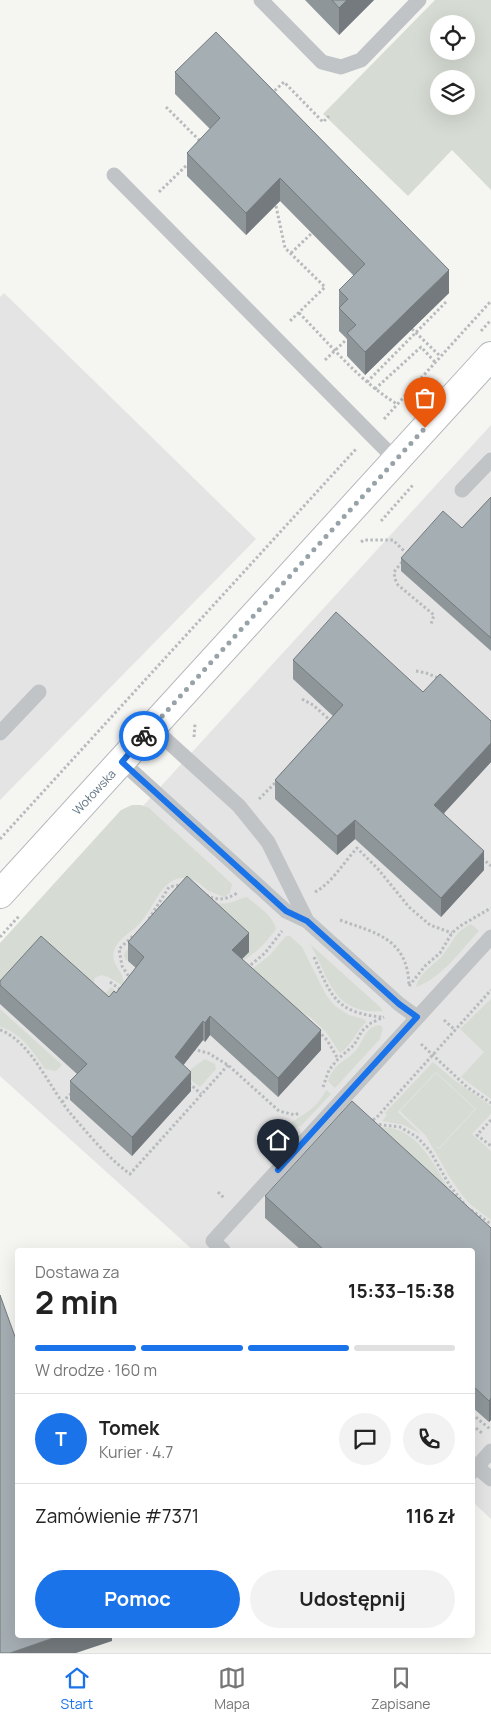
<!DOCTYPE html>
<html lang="pl">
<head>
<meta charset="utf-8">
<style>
  :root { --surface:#fff; --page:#f2f2f2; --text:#222; --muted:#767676; --line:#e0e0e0; --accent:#1a73e8 }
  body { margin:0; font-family:Manrope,sans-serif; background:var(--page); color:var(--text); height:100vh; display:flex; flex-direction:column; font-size:19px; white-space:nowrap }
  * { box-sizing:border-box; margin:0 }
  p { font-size:16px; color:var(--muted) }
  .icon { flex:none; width:28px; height:28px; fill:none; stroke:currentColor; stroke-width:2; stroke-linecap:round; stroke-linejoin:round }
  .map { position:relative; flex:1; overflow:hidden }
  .side { position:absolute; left:15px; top:1248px; width:460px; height:390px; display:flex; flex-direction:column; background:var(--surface); border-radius:5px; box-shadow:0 5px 20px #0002 }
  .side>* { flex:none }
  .fabs { position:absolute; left:430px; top:15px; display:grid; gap:10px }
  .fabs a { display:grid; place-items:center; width:45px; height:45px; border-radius:50%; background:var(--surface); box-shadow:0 5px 20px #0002; font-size:25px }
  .pin { position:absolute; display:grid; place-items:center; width:42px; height:42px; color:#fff; margin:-51px -21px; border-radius:50% 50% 50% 0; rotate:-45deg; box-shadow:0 0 5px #0007 }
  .pin .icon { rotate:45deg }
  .courier { position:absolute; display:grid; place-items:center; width:50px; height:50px; margin:-25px; border:4px solid #1a73e8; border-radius:50%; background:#fff; color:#222; box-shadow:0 1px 6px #0007 }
  .summary em { font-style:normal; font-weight:700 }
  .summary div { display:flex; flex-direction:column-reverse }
  .summary { display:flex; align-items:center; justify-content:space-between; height:85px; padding:0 20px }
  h1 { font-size:32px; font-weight:700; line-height:38px }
  .bar { display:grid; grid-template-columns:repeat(4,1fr); gap:8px 5px; align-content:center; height:60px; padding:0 20px }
  .bar i { height:6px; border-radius:4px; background:var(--line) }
  .bar .active { background:var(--accent) }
  .bar p { grid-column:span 4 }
  .line { display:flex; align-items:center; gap:12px; padding:0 20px; border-top:1px solid var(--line) }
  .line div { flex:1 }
  .round { display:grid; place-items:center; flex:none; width:52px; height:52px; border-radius:26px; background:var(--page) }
  .primary-button { display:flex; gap:10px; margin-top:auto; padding:10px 20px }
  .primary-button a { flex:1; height:58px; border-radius:30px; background:var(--accent); color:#fff; font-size:20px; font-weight:700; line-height:58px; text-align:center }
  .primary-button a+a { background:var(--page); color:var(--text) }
  .tab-bar { display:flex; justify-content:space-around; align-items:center; height:70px; border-top:1px solid var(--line); background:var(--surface); font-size:14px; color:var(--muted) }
  .tab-bar a { display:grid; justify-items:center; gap:2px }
  .tab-bar .active { color:var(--accent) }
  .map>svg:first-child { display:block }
</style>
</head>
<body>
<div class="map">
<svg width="491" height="1653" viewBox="0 0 491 1653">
  <rect width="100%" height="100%" fill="#f5f5f2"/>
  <path fill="#e3e4e3" d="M4 293 256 539 0 800V297Z
    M491 425V1519L473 1502 472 1250H193L0 1076V961L142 807Z"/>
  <path fill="#d6dcd3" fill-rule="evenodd" d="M435 0H491V190L452 150 408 196 323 114ZM439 24H466V51H439ZM439 79H466V106H439Z
    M132 805H141L149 808 232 884 230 893 224 897C219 895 214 893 209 891 204 888 199 882 194 880 163 869 156 906 140 923 132 932 117 939 114 951 110 967 126 970 123 986L108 977 101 975 95 978 93 985 101 993 107 992 111 987 121 995 117 998 0 989V943L121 810Z
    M181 890C196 897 211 906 228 903 235 902 240 898 247 897 257 906 273 915 276 929 266 943 256 953 241 962L250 951 187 895 126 961 124 956 125 952C134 943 147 935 154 925 163 911 161 894 181 890Z
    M471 924 479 931C460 951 442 978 416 987 421 971 432 967 442 956 454 942 453 933 471 924Z
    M286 936H290L302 947 326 995 335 1006 349 1015 364 1019 366 1022C356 1032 351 1046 340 1053L326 1032 310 1017 286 1003 252 969 270 955Z
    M310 944 379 1006 383 1011C332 1015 330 978 310 944Z
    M491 999V1099L461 1077 484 1052 460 1029Z
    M0 1009 62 1065 56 1071 45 1069C34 1053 21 1032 0 1027Z
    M380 1025 383 1028 380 1039 335 1088 328 1081C336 1060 346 1063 357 1049 364 1039 366 1026 380 1025Z
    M205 1059 215 1064 216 1069 200 1087 187 1077 191 1069Z
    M433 1062 454 1080 491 1106V1114L472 1134 491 1151V1220L471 1205 462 1195 449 1176 426 1136 400 1111 436 1073 475 1109 439 1148 433 1143 439 1149 476 1109 436 1072 398 1112 421 1134 404 1125 382 1121 387 1115 385 1113Z
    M326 1090 331 1094 301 1126 293 1128 288 1124C304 1115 318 1107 326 1090Z
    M368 1126C376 1127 387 1127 395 1129 425 1137 440 1178 457 1202L385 1131 380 1136Z"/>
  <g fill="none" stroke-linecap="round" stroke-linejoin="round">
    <defs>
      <path id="secondary" d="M0 894 491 356"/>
    </defs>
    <use href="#secondary" stroke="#b3b8bc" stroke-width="30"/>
    <path stroke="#b8bbbd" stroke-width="3" stroke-dasharray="2.5 2.5" stroke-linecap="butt" d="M271 94 284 82 323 122 329 116
      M166 107 202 143
      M159 192 188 164
      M276 206 285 248 325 287 289 322
      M291 253 312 233
      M299 313C330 344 359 381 397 404
      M412 329 440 356
      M481 331 491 320
      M325 360 347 339
      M367 382 446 302
      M375 389 421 347 435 362
      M384 419 491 301
      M381 521 413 485
      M361 542 364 540H393L405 552
      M402 562 394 572 395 579 398 585 434 615 431 624
      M416 671 426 673 441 679
      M302 699 313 705 332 722
      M194 737 195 724
      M259 799 278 780
      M0 839 356 449
      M482 858 491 866
      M315 892C332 883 344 862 357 848L378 869 409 907 430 925 452 933
      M206 895C218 901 226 900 237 893
      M149 919 169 887 180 885
      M340 920C375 933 407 938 409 984
      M0 937 20 915
      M314 957C331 996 336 1013 382 1017
      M247 968 265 953 282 931
      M131 980 122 966 119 949 133 936
      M110 982 121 990
      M409 986 425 966 440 953 452 933 460 926 491 908
      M444 1020 455 1030
      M0 1030C31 1041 50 1089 71 1114 89 1135 107 1157 130 1174L228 1065
      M318 1031 327 1040 338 1059
      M421 1044 467 1087 491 1103
      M193 1049 208 1053 228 1065 279 1111 295 1115 299 1113
      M189 1083 201 1094
      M323 1087 329 1070 338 1059 354 1045 362 1031 371 1023 384 1017
      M62 1102 73 1092
      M491 1120 477 1135 491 1146
      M369 1123 377 1117 491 990
      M374 1124 400 1127 417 1137 430 1151 450 1186 466 1206
      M218 1192 224 1198
      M471 1210 491 1224
      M472 1414 490 1429
      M472 1425 482 1433"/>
    <path stroke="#c0c4c7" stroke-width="15" d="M261 0 322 62 341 67 361 60 419 0
      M114 175 396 460
      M462 490 491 460
      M152 727 239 806 268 842 307 921
      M0 733 39 692
      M122 762 286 911 307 921 399 1004 417 1017
      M223 1250 213 1241 491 937
      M477 1467 491 1479
      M472 1472 491 1451"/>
    <use href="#secondary" stroke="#fff" stroke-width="28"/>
  </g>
  <path fill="#8e969a" d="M305 0H374L339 35Z
    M175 72 449 293 365 375 347 356V339L339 331V290L354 276 280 201 246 235 187 176V153L210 129 175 94Z
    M491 497V651L401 571V558L462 528Z
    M293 660 423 692 491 721V762L444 813 484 870 441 917 355 839 337 855 275 799V780L333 716 293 679Z
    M128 942 249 952 242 959 321 1050 278 1097 210 1035 205 1042 203 1040 183 1065 191 1091 132 1156 70 1100V1081L77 1074 0 1004V981L109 997 116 993 136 968 128 961Z
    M265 1196 491 1228V1420L489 1422 472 1407V1250H301L265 1218Z"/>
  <path fill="#747a7d" d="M347 0H374L339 35V8Z
    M280 178V201L246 235V213Z
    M449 270V293L365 375V352Z
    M491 743V762L434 824V805Z
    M355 820V839L337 855V836Z
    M484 851V870L441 917V898Z
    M249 933V952L232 969V950Z
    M210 1016V1035L205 1042V1023Z
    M203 1021V1040L175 1076V1057Z
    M321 1030V1050L278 1097V1078Z
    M191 1072V1091L132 1156V1137Z
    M491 1398V1420L489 1422V1401Z
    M62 1635H112V1641L76 1653H10Z"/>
  <path fill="#a5aeb3" stroke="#747a7d" d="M332 0H347L339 8Z
    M216 32 449 270 365 352 347 333 356 325 339 308 348 299 339 290 365 264 280 178 246 213 187 153 220 118 175 72Z
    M491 497V638L401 558 443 511 462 528Z
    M336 612 423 692 440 674 491 721V743L434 805 484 851 441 898 355 820 337 836 275 780 343 705 293 660Z
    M187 876 249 933 232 950 321 1030 278 1078 210 1016 205 1023 203 1021 175 1057 191 1072 132 1137 70 1081 87 1064 0 985V981L41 936 109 997 114 991 116 993 144 957 128 942Z
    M352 1101 491 1228V1398L489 1401 472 1385V1250H324L265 1196Z
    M0 1295 18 1345V1635H62L10 1653H0Z"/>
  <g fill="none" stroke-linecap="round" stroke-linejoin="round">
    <path stroke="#97a2a9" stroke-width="5" stroke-dasharray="0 9" d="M144 736 425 428"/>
    <path stroke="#1a73e8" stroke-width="6" d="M144 736 122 762 286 911 307 921 399 1004 417 1017 278 1170"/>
  </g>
  <g text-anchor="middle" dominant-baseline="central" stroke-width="5" stroke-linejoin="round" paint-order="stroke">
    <g font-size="12" fill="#657682" stroke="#fff">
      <text transform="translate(94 792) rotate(-47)">Wołowska</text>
    </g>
  </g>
</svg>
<div class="fabs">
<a><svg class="icon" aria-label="locate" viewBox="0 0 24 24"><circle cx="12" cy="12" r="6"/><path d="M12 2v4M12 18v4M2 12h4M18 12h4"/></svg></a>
<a><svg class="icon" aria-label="layers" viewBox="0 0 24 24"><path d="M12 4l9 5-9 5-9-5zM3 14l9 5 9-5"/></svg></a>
</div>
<div class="pin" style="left:425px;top:428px;background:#ea580c"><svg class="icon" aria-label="bag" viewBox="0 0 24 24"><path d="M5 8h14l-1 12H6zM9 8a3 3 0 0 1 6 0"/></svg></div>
<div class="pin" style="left:278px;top:1170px;background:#1f2937"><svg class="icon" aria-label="home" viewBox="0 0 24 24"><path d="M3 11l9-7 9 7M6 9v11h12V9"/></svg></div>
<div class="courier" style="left:144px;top:736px"><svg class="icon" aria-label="bike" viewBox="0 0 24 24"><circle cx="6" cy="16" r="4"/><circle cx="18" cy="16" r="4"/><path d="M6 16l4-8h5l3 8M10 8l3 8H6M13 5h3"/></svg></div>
<section class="side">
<div class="summary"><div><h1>2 min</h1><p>Dostawa za</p></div><em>15:33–15:38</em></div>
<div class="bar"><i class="active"></i><i class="active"></i><i class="active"></i><i></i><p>W drodze · 160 m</p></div>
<div class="line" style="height:90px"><b class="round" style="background:var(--accent);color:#fff">T</b><div><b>Tomek</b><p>Kurier · 4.7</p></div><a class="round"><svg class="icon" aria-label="chat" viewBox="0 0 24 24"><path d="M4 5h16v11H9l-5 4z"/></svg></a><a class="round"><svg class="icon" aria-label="phone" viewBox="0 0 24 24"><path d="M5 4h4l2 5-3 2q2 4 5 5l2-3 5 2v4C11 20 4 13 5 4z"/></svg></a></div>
<div class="line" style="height:65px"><div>Zamówienie #7371</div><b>116 zł</b></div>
<div class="primary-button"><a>Pomoc</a><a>Udostępnij</a></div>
</section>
</div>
<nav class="tab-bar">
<a class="active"><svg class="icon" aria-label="home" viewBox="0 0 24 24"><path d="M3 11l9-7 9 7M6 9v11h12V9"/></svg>Start</a>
<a><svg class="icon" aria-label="map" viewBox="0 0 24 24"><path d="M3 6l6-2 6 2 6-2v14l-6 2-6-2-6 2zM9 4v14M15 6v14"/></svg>Mapa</a>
<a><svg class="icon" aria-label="saved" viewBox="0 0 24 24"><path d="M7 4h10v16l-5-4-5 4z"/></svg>Zapisane</a>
</nav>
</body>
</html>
